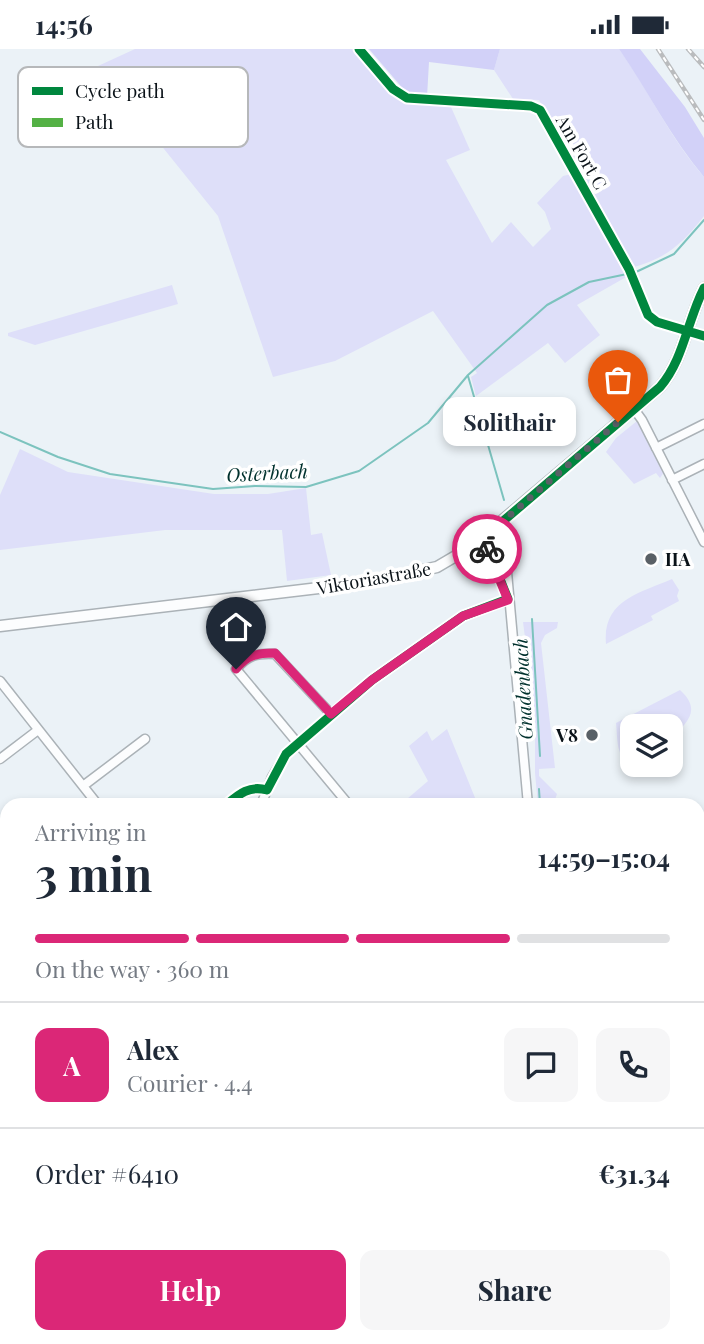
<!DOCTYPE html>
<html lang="en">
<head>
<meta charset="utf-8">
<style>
  :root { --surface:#fff; --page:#f6f6f7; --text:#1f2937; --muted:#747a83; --line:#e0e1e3; --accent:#db2777 }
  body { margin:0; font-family:"Playfair Display",serif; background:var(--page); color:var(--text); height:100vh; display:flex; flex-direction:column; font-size:26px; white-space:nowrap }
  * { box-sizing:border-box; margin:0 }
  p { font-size:23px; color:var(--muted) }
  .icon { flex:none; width:38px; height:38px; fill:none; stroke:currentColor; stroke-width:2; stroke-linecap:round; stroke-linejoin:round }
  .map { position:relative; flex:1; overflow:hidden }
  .sheet { position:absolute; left:0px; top:749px; width:705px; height:546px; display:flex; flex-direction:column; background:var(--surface); border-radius:21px 21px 0 0; box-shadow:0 4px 10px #0003 }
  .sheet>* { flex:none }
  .tools { position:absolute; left:620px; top:665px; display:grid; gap:14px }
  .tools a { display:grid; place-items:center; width:63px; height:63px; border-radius:14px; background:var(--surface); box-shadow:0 4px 10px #0003; font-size:35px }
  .pin { position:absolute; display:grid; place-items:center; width:60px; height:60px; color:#fff; margin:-72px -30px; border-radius:50% 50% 50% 0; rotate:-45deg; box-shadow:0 0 7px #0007 }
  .pin .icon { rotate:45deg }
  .courier { position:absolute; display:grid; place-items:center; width:70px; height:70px; margin:-35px; border:5px solid #db2777; border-radius:50%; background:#fff; color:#222; box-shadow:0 2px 9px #0007 }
  .bubble { position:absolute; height:49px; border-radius:14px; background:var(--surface); box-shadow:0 4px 10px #0003; font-size:23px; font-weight:700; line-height:49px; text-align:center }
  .head em { font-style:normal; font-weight:700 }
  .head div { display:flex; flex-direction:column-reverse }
  .head { display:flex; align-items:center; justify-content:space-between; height:119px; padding:0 35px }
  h1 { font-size:46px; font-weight:700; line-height:52px }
  .bar { display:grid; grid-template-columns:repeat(4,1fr); gap:10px 7px; align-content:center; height:84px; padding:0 35px }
  .bar i { height:9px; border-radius:5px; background:var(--line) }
  .bar .on { background:var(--accent) }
  .bar p { grid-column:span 4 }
  .line { display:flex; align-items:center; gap:18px; padding:0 35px; border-top:2px solid var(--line) }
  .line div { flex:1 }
  .round { display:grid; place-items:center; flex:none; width:74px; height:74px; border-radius:14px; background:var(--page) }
  .cta { display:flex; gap:14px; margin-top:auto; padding:14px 35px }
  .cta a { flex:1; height:80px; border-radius:14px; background:var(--accent); color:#fff; font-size:28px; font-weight:700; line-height:80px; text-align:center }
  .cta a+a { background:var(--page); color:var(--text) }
  .status { display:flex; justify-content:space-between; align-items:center; height:49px; padding:0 35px; background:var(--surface); direction:ltr }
  .status svg { height:19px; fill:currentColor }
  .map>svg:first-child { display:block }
</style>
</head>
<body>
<div class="status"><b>14:56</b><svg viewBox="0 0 49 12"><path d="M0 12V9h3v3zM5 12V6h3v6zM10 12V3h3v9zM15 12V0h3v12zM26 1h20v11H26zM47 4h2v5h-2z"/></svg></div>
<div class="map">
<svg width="704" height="1295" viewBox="0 0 704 1295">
  <rect width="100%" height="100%" fill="#ebf2f7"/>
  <path fill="#dedff9" d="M135 0H355L402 52 451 58 470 101 446 111 492 194 511 173 533 198 551 180 545 163 537 154 563 127 572 125 628 227 577 256 600 286 565 314 548 294 476 347 471 328 477 324 433 262 335 312 273 328 218 167 135 64 118 69 98 17Z
    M500 0H619C649 42 670 89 704 128V167C683 194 667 209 634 218L539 51 513 50 494 21Z
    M172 236 178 255 35 296 8 287V284Z
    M637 372 643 380 664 423 660 429 656 424 634 435 606 403 616 389Z
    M20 400 68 423 214 445H268L306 439 311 486 322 484 331 526 287 532 282 481H165L0 501V446Z
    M672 530 679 541 677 547 679 552 651 567 653 571 606 595C602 551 640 544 672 530Z
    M523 573H558L557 579 545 586 541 594 555 719 539 720V727L557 745 553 756H538L535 724V666Z
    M680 641C703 662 686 674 670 691V677H632V715C615 708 618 690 616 674Z
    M447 680 478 756H400L428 732 409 697 427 682 432 692Z
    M698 858 704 864V1017L698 1013Z"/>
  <path fill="#d2d1f8" d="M369 0H500L494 21 429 13 427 48 405 42Z
    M619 0H640L685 58 704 89V128C671 89 648 42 619 0Z"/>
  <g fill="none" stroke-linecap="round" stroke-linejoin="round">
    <path stroke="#7cc3be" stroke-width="2" d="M636 223 674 205 704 171
      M468 327 504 451
      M0 383 58 408 110 425 213 440 255 437 306 438 359 422 428 374 468 326 547 256 589 233 627 225
      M532 570 540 707
      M539 740 540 756"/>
    <defs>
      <path id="minor" d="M359 0 393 40 407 49 531 57 540 61 629 220 648 266 657 273 704 287
        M634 360 642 371 704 493
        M656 399 704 375
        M672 431 704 415
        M495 478 505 501 528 756
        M481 491 490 505 504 541
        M0 632 98 756
        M331 665 275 605C257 604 248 606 236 620L349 756
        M0 710 38 681
        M83 737 145 690
        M226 756C239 745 249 736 267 741
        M261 756 272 728 286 705 342 656 372 631 463 567 508 550
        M0 876 7 885
        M0 907 7 902
        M698 1016 704 1020
        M0 1023 7 1028
        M698 1108 704 1112
        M0 1175 7 1166
        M698 1179 704 1169
        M599 1288 614 1295
        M160 1295 163 1288
        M356 1295 359 1288
        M470 1295 472 1288
        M636 1295 640 1288"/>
      <path id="major" d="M0 577 369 533 437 518 471 498 660 338C684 310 687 272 704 239"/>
    </defs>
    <use href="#minor" stroke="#abb2b7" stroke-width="11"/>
    <use href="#major" stroke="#abb2b7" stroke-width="13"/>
    <use href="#minor" stroke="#fcfdfe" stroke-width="8"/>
    <use href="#major" stroke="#fcfdfe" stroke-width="10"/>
    <defs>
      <path id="rail" d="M658 0 704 71
        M688 0 704 18"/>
    </defs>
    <use href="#rail" stroke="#babcbe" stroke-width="4.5"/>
    <use href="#rail" stroke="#fff" stroke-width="2" stroke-dasharray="5" stroke-linecap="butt"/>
    <path stroke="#54b145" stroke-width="7" stroke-dasharray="14 7" stroke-linecap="butt" d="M0 876 7 885"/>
    <defs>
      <path id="cycleway" d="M359 0 393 40 407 49 531 57 540 61 629 220 648 266 657 273 704 287
        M508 550 490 505 481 491 660 338C684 310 687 272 704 239
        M226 756C239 745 249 736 267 741L286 705 372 631 463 567 508 550"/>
    </defs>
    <use href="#cycleway" stroke="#fff" stroke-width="13"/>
    <use href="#cycleway" stroke="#00873e" stroke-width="9"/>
  </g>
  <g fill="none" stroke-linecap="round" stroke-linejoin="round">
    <path stroke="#596066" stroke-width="7" stroke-dasharray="0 12.6" d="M487 500 481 491 618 373"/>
    <path stroke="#db2777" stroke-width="9" d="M236 620C247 606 257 604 275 604L331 665 372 631 463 567 508 551 487 500"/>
  </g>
  <g fill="#596066" stroke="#fff" stroke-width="2.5">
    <circle cx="651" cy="510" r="7"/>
    <circle cx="592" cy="686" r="7"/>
  </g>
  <g text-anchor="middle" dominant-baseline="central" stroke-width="7" stroke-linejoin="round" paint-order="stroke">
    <g font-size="18" fill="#0a1218" stroke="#fff">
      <text transform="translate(582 103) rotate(60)">Am Fort C</text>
      <text transform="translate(374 529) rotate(-10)">Viktoriastraße</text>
    </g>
    <g font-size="18" font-weight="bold" fill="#0a1218" stroke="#fff" text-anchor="start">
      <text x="665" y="510">IIA</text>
      <text x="578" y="686" text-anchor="end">V8</text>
    </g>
    <g font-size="19" font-style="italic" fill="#00312d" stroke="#fff">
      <text transform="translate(267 423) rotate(-3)">Osterbach</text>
      <text transform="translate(522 640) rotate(-93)">Gnadenbach</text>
    </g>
  </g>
  <rect x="18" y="18" width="230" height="80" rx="10" fill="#fff" stroke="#b6b8ba" stroke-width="2"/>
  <rect x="32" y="38" width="31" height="8" fill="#00873e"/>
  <rect x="32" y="69" width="31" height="9" fill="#54b145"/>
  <g font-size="19" fill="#0a1218">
    <text x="75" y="49">Cycle path</text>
    <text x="75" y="80">Path</text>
  </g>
</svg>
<div class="tools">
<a><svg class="icon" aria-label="layers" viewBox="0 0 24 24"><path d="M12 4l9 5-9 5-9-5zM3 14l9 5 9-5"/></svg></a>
</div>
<div class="pin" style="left:618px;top:373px;background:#ea580c"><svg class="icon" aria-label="bag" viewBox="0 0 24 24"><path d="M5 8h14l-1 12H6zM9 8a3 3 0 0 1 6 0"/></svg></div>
<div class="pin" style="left:236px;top:620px;background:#1f2937"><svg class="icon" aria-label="home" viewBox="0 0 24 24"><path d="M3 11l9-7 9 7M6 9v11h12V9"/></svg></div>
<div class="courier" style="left:487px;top:500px"><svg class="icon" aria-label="bike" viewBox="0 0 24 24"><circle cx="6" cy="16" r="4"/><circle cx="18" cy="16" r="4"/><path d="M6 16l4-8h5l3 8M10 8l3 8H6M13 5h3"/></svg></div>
<div class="bubble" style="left:443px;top:348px;width:133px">Solithair</div>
<section class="sheet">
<div class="head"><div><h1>3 min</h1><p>Arriving in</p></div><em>14:59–15:04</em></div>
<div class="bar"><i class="on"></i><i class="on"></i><i class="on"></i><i></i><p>On the way · 360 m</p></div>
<div class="line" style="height:126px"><b class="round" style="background:var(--accent);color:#fff">A</b><div><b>Alex</b><p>Courier · 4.4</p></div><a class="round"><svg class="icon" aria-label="chat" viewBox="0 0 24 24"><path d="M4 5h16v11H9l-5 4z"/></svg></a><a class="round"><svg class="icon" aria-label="phone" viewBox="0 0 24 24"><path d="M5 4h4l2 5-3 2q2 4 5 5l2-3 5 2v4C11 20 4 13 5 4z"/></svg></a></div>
<div class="line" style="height:91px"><div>Order #6410</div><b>€31.34</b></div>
<div class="cta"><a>Help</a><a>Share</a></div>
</section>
</div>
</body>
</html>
